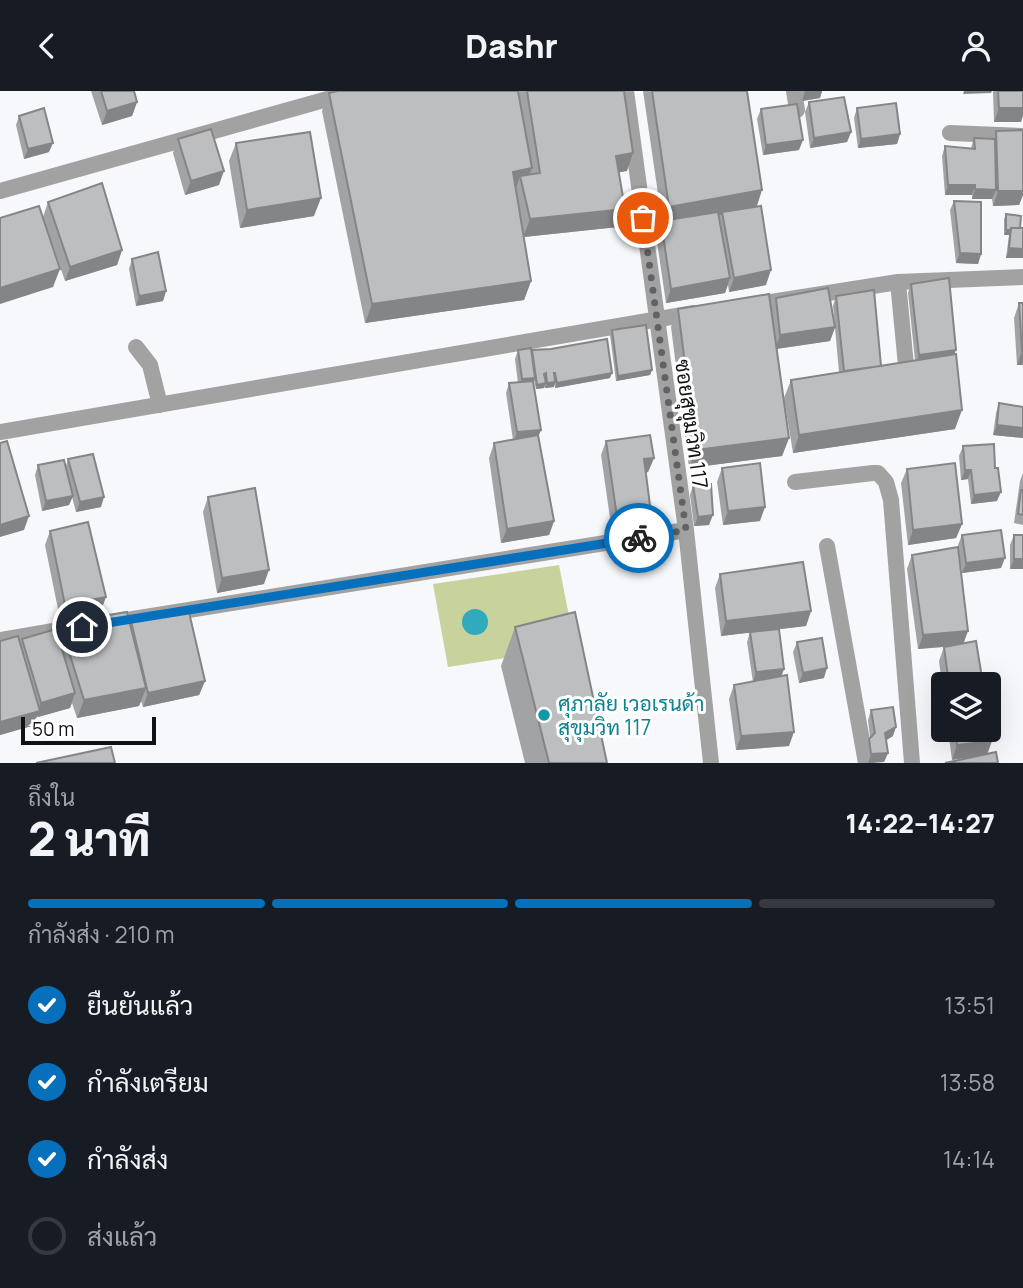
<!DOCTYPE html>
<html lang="th">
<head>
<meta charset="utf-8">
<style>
  :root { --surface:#171b24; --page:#20242c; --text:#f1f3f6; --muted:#9ea1a6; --line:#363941; --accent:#0670bc }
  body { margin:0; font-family:Manrope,Sarabun,sans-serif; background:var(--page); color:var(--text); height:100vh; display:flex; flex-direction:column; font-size:26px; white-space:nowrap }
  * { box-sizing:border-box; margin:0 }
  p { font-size:23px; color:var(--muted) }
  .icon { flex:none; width:38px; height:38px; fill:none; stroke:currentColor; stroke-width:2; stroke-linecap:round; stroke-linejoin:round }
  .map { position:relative; height:672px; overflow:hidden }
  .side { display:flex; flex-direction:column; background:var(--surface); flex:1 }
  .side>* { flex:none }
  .controls { position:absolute; left:931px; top:581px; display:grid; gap:14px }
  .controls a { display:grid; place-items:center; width:70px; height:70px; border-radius:7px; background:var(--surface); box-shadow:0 7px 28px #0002; font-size:35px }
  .scale { position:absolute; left:21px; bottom:18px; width:135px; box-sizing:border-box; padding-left:7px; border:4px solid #111213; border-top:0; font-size:19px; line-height:24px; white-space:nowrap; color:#111213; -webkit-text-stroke:5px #fff; paint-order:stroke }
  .pin { position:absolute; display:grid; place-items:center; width:60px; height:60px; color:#fff; margin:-30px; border:4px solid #fff; border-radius:50%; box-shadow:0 2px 7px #0007 }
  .courier { position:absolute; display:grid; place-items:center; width:70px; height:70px; margin:-35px; border:5px solid #0670bc; border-radius:50%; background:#fff; color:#222; box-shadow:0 2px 9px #0007 }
  .summary em { font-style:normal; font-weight:800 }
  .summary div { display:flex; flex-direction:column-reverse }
  .summary { display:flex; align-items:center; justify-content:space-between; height:119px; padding:0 28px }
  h1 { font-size:46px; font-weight:800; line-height:52px }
  .bar { display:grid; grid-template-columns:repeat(4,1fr); gap:10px 7px; align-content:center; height:84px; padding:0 28px }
  .bar i { height:9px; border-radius:5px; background:var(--line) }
  .bar .active { background:var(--accent) }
  .bar p { grid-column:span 4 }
  ol { padding:0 28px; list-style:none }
  li { display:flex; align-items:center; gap:21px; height:77px }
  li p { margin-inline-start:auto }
  li .icon { padding:7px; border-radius:50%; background:var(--accent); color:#fff; stroke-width:4 }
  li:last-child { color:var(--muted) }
  li i { width:38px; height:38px; border:4px solid var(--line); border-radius:50% }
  header { display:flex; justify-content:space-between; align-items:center; height:91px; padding:0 28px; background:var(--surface); font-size:32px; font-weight:800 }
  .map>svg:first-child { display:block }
</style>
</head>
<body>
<header><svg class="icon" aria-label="back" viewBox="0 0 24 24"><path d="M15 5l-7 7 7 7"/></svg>Dashr<svg class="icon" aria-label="person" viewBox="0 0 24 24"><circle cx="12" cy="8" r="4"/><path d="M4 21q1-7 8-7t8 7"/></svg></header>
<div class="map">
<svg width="1023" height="672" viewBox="0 0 1023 672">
  <rect width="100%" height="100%" fill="#f6f8fb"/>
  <path fill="#c7d29c" d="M559 474 575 556 448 576 433 493Z"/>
  <path fill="#30aabc" d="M462 531a13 13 0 1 1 26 0a13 13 0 1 1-26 0Z"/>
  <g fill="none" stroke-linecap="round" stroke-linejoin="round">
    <path stroke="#a3a2a2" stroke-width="16" d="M626 0 686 439 711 672
      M794 0 797 19
      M950 42 1023 45
      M0 100 356 0
      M898 191 907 285
      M751 214 898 191 1023 186
      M136 256 150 274 160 314
      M0 341 694 222
      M795 391 873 382H878L886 391 891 409 912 672
      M827 455 866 672
      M108 532 686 439
      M0 549 65 538"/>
  </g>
  <path fill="#a2a3a5" d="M91 0H134L137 11 132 25 102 34Z
    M338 0H624L627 80 619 81 618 136 524 146 531 190 524 209 365 232 322 20 329 2Z
    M643 0H747L756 115 766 194 729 201 728 194 725 202 666 212 656 144 662 130Z
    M800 0H822L820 7 802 10Z
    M993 0H1023L1021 31H994Z
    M809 11 851 41 847 51 810 57 805 21Z
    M857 17 900 43 897 53 858 57 854 27Z
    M761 18 799 59 763 64 757 28Z
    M19 25 49 61 24 68 16 34Z
    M1023 39V104L1019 114 993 115 992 108H972V104H945L942 65 945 55 971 57 974 47 993 48 996 40Z
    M178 48 219 94 185 104 173 62Z
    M236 52 314 125 240 137 229 70Z
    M954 110 981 163 978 173 956 172 950 119Z
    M48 111 122 159 117 174 65 190 43 126Z
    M1006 123 1020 137H1023V167H1006L1009 144H1004V128Z
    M132 168 166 200 163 210 136 215 129 178Z
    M911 193 956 259 954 263 955 338 793 362 784 307 791 289 839 281 835 237 830 250 777 258 789 347 782 365 689 377 671 236 678 218H771L776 207 835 234 833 215 836 205 881 275 915 269 908 202Z
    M1019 212 1023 274H1017L1014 227Z
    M612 239 652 279 650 284 616 290 610 244Z
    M518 259 531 261 610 287 555 297V293L554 296 545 297V294L544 297 536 298 534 289 533 292 541 339 538 346 554 430 549 444 501 452 489 367 494 352 513 349 506 302 509 292H518L515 268Z
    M999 312 1023 316V347L993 344 996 322Z
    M606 350 654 367 648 381 646 382 651 422 646 436 612 441 601 364Z
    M963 355 997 410 971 413 968 388 961 389 959 365Z
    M68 368 101 416 76 421 72 406 69 414 42 420 35 384 38 374 66 375Z
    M722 377 760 430 723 434 717 391Z
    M907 378 962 433 956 447 908 454 901 392Z
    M1023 382V434L1014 432 1020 390Z
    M693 394 709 434 694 435 690 404Z
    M208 406 264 493 217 502 203 421Z
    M50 440 101 520 60 528 45 454Z
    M962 444 1001 477 962 482 958 454Z
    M1014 444H1023V478H1010V454Z
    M912 464 964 552 983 593H943V601L939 570 944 556 918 558 907 478Z
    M720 483 811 520 806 535 779 538 784 578 781 586 789 655 736 659 729 608 734 594 753 591 747 551 750 541 770 539 721 545 715 497Z
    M131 530 205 590 199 604 143 616 141 610 139 615 77 627 72 612 70 617 38 626 35 634 0 644V550L20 553 22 548 57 540 60 532 130 533Z
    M515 536 607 672H525L501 575Z
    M797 551 824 587 799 592 793 561Z
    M871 619 893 645 886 649 888 662 884 671 867 672 866 657 870 646 868 629Z
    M948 639H989L952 669Z"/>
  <path fill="#848586" d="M805 0H822L820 7 802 10Z
    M964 0H992L991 2 963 3Z
    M137 11 132 25 102 34 107 20Z
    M999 17H1023V25L1021 31H994Z
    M851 41 847 51 810 57 814 47Z
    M900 43 897 53 858 57 861 48Z
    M803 49 799 59 763 64 766 54Z
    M53 52 49 61 24 68 28 58Z
    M633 62 627 80 610 83 616 65Z
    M532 77 525 95 520 85 516 97 513 81Z
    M224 80 219 94 185 104 191 90Z
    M948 94H975L972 104H945Z
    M975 98 996 99 992 108H972Z
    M762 99 756 118 722 121 721 124 663 134 669 116Z
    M998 100H1023V104L1019 114 993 115Z
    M321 107 314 125 240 137 247 119Z
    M625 118 618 136 523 146 530 128Z
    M1006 139H1011L1009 144H1004Z
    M1009 157 1023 158V167H1006Z
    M122 159 117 174 65 190 70 176Z
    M960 162 981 163 978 173 956 172Z
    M60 178 53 196 0 213V197Z
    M771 179 766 194 729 201 734 187Z
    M730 187 725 202 666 212 671 198Z
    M531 190 524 209 365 232 372 213Z
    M166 200 163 210 136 215 139 205Z
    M835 236 830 250 775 258 780 244Z
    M956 259 952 269 915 274 919 264Z
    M1022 260H1023V274H1017Z
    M652 279 650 284 616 290 618 285Z
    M612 282 610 287 555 297 557 292Z
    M535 287 531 297H519L522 288Z
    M555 291 554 296 545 297 547 292Z
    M546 292 544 297 536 298 537 294Z
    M962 319 955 338 793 362 799 344Z
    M997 334 1023 337V347L993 344Z
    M541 339 537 348 514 351 517 341Z
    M789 347 782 365 689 377 696 359Z
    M654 367 648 381 639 382 644 368Z
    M965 379H971L968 388 961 389Z
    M1001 401 997 410 971 413 974 404Z
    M73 405 69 414 42 420 46 410Z
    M104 406 101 416 76 421 80 411Z
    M765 416 760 430 723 434 728 420Z
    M651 422 646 436 612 441 617 426Z
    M713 424 709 434 694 435 698 426Z
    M29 425 24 439 0 446V434Z
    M554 430 549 444 501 452 507 438Z
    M962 433 956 447 908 454 913 439Z
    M1005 467 1001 477 962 482 966 472Z
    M1014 468H1023V478H1010Z
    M269 479 264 493 217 502 222 487Z
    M106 506 101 520 60 528 65 514Z
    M811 520 806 535 721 545 726 530Z
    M968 540 963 554 918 558 923 544Z
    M827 577 824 587 799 592 803 582Z
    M784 578 780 588 753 591 756 581Z
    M205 590 199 604 143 616 148 602Z
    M146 597 139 615 77 627 84 609Z
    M75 602 70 617 38 626 35 634 0 644V631L38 620 41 612Z
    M896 636 893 645 882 652 885 642Z
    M794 641 789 655 736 659 741 645Z
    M992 650 987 664 952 669 957 654Z
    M888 662 884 671 868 672 871 663Z"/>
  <path fill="#bcbec0" stroke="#848586" stroke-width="2" d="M101 0H134L137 11 107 20Z
    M338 0H518L532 77 513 81 531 190 372 213 329 2Z
    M527 0H624L633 62 616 65 625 118 530 128 520 85 540 82Z
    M652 0H747L762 99 669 116Z
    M998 0H1023V17H999Z
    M844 6 851 41 814 47 809 11Z
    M896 12 900 43 861 48 857 17Z
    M797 13 803 49 766 54 761 18Z
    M44 17 53 52 28 58 19 25Z
    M211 38 224 80 191 90 178 48Z
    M1023 39V100H998L996 40Z
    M310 41 321 107 247 119 236 52Z
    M974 47 995 48 996 99 975 98V94H948L945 55 975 58Z
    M102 92 122 159 70 176 48 111Z
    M954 110 981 111V163L960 162Z
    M39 115 60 178 0 197V127Z
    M761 115 771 179 734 187 722 121Z
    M718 121 730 187 671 198 661 130Z
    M1006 123 1021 125 1020 137H1011V139H1006Z
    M1011 137H1023V158L1009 157Z
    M158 161 166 200 139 205 132 168Z
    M949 187 956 259 919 264 911 193Z
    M828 197 835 236 780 244 776 207Z
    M874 199 881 275 844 280 836 205Z
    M769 203 789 347 696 359 678 218Z
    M1019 212H1023V260H1022Z
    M646 234 652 279 618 285 612 239Z
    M607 248 612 282 557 292 555 282H554L555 291 547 292 546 282 544 283 546 292 537 294 532 259 551 258Z
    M531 257 535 287 522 288 518 259Z
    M956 263 962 319 799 344 791 289Z
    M533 290 541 339 517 341 509 292Z
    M999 312 1023 316V337L997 334Z
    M538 344 554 430 507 438 494 352Z
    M650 344 654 367 644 368 651 422 617 426 606 350Z
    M7 350 29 425 0 434V352Z
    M994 353 995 377H998L1001 401 974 404 971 379H965L963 355Z
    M93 363 104 406 80 411 68 368Z
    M64 369 73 405 46 410 38 374Z
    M760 372 765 416 728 420 722 377Z
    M955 372 962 433 913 439 907 378Z
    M711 393 713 424 698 426 693 394Z
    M255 397 269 479 222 487 208 406Z
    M1021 399H1023V424L1018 423Z
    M88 431 106 506 65 514 50 440Z
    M1001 439 1005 467 966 472 962 444Z
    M1014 444H1023V468H1014Z
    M958 456 968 540 923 544 912 464Z
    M803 471 811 520 726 530 720 483Z
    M188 517 205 590 148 602 131 530Z
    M127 521 146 597 84 609 60 532Z
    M575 521 607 672H549L515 536Z
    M56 538 75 602 41 612 22 548Z
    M779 538 784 578 756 581 750 541Z
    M18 545 40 620 0 631V550Z
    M822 547 827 577 803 582 797 551Z
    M976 550 983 593H949L944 556Z
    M787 584 794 641 741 645 734 594Z
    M893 616 896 636 885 642 888 662 871 663 869 648 875 642 871 619Z
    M989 628 992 650 957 654 955 639H989Z
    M111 656 115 672H36Z
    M996 661 998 672H945Z"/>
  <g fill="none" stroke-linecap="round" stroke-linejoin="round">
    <path stroke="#616264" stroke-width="7" stroke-dasharray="0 12.6" d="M639 447 686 439 643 127"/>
    <path stroke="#0670bc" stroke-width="9" d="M82 536 639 447"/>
  </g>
  <circle fill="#0f9aa8" stroke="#fff" stroke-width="2.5" cx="544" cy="624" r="7"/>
  <g text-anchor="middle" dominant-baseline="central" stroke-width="6" stroke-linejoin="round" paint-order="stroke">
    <g font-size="21" fill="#111213" stroke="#fff">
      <text transform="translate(692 333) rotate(82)">ซอยสุขุมวิท 117</text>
    </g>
    <g font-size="21" fill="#0d838f" stroke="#fff" text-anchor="start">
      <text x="558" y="612">ศุภาลัย เวอเรนด้า<tspan x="558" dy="24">สุขุมวิท 117</tspan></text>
    </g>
  </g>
</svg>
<div class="controls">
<a><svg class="icon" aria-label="layers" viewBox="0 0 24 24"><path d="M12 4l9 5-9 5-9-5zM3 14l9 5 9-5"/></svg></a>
</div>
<div class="scale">50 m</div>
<div class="pin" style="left:643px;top:127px;background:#ea580c"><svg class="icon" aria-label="bag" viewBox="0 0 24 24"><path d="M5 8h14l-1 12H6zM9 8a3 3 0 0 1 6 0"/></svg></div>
<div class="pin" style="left:82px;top:536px;background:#1f2937"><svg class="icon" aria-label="home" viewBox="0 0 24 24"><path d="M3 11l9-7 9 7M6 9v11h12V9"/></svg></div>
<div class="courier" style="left:639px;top:447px"><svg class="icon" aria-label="bike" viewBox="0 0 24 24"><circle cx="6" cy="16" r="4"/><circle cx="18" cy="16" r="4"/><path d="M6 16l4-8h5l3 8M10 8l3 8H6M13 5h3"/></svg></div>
</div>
<section class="side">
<div class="summary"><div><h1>2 นาที</h1><p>ถึงใน</p></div><em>14:22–14:27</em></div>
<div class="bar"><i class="active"></i><i class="active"></i><i class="active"></i><i></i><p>กำลังส่ง · 210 m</p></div>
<ol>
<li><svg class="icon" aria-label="check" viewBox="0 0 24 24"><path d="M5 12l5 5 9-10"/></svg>ยืนยันแล้ว<p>13:51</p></li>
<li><svg class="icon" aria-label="check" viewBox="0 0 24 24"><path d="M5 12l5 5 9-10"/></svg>กำลังเตรียม<p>13:58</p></li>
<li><svg class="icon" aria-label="check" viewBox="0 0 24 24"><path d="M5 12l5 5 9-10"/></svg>กำลังส่ง<p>14:14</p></li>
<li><i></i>ส่งแล้ว</li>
</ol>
</section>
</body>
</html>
